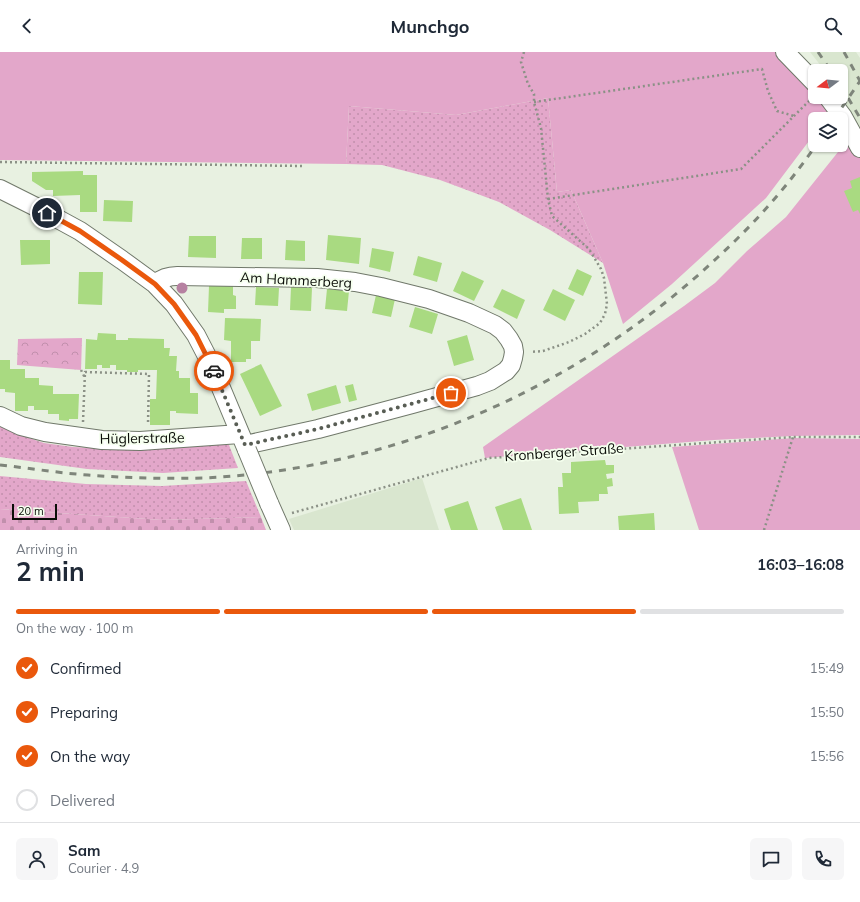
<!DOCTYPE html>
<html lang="en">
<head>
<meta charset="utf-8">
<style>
  :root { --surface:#fff; --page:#f6f6f7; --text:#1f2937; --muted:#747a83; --line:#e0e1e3; --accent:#ea580c }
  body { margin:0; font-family:Mulish,sans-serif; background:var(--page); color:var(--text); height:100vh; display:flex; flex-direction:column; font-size:15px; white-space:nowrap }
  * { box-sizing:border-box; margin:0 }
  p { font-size:13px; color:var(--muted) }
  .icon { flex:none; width:22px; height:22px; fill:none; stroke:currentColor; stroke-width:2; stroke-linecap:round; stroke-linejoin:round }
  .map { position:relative; height:478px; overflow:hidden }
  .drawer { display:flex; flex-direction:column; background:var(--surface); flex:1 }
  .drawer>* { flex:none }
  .needle { width:26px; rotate:254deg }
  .fabs { position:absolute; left:808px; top:12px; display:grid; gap:8px }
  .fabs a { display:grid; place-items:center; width:40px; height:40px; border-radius:6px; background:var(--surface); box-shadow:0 1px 3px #0004; font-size:20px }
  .scale { position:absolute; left:12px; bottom:10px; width:45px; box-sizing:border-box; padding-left:4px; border:2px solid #0a0d08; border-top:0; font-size:11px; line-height:14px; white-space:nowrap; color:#0a0d08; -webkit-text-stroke:3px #f5ffee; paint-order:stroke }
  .pin { position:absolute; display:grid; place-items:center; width:34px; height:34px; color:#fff; margin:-17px; border:2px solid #fff; border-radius:50%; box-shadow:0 1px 4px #0007 }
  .courier { position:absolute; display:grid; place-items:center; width:40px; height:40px; margin:-20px; border:3px solid #ea580c; border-radius:50%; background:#fff; color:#222; box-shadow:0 1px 5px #0007 }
  .summary em { font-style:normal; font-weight:700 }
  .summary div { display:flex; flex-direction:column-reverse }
  .summary { display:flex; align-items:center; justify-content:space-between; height:68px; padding:0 16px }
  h1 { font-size:26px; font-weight:700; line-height:30px }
  .bar { display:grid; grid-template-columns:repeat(4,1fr); gap:6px 4px; align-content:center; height:48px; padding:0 16px }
  .bar i { height:5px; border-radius:3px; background:var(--line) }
  .bar .on { background:var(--accent) }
  .bar p { grid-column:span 4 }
  .line { display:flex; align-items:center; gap:10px; padding:0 16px; border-top:1px solid var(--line) }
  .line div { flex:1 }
  .round { display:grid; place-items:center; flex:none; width:42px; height:42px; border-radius:6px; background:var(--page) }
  ol { padding:0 16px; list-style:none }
  li { display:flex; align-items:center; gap:12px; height:44px }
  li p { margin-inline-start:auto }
  li .icon { padding:4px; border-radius:50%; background:var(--accent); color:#fff; stroke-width:4 }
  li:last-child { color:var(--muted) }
  li i { width:22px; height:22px; border:2px solid var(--line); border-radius:50% }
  header { display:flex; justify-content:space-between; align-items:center; height:52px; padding:0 16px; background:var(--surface); font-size:18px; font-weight:700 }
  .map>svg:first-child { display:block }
</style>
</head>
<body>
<header><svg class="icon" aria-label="back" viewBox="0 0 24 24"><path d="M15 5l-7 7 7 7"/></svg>Munchgo<svg class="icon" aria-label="search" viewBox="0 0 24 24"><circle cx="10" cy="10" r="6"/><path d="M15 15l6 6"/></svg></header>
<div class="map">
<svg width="860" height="478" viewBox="0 0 860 478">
  <defs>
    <pattern id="grass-dots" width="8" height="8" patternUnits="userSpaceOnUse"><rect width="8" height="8" fill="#e3a7ca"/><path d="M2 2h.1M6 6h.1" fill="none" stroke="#c18fac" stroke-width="1.8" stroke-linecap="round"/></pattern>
    <pattern id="cemetery-stones" width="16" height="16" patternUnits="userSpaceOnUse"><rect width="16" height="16" fill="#e3a7ca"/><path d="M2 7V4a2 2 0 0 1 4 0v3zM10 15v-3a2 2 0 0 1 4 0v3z" fill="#c18fac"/></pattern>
    <pattern id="park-crowns" width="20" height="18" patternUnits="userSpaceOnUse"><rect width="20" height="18" fill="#e3a7ca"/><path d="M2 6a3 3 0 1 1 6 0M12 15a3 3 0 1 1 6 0" fill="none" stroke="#c18fac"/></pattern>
  </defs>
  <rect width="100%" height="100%" fill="#e8f1e1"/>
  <path fill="#d9e6cf" d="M810 0H856L860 6V79L840 45 841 19H825Z
    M422 426 439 478H294L289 467Z"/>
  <path fill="url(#grass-dots)" d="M548 46 557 140 571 138 603 211 550 178 499 150 440 128 382 113 346 112 349 54 456 63Z
    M0 374 20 383 44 391 73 395 112 397 224 391 229 393 238 416 163 421 87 417 0 405Z
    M0 424 86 432 162 434 246 429 261 465 162 468 0 457Z"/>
  <path fill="url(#cemetery-stones)" d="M0 457 162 468 261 465 266 478H0Z"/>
  <path fill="url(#park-crowns)" d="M82 286 81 318 17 313 18 287Z"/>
  <path fill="#e3a7ca" d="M0 0H777L815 44V45H816L830 61 826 67H815V81L766 146 672 232 623 272 603 211 571 138 557 140 548 46 456 63 349 54 346 112 0 108Z
    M850 85 860 105V383L793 384 714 388 485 406 483 395 684 254 715 231 747 199 786 165Z
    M794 386 860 387V478H699L672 395Z"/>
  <path fill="#a9da81" d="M83 119V123H97V160H80V143L53 144V138H46L32 129V120Z
    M860 125V162L858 158 853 160 844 139 852 136 850 129Z
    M104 148 133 149 132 170 103 169Z
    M328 183 361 186 359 212 326 208Z
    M189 184H216V206L188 205Z
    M242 186H262V207H241Z
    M20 188H50V212L21 213Z
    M286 188 305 189V209L285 208Z
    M372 196 394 200 390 220 369 215Z
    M418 204 442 211 437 230 413 223Z
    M577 217 592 224 583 244 568 237Z
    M462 219 484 229 474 249 453 239Z
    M79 220H103L102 253 78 252Z
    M209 234H233V243L236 244V257H224V261L208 260Z
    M256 235 279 236 278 254 255 253Z
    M291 235 312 236 311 259 290 258Z
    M327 237 349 239 347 259 325 257Z
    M502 237 525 248 517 267 493 255Z
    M553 237 575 248 565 269 543 258Z
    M376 243 395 247 391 265 372 261Z
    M415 255 438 262 432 282 409 275Z
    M225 266 261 267 260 289H251V307H246V310H231V289L224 288Z
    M98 281 116 282V288H128V286L164 287V296H170L169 304H177L176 319H179V326H190V341H198V362L176 361V359H170V373H150V347H156L157 318H138V320H127V318H116V313H110V316H102V313H97V317H85L86 287 97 288Z
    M467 283 474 308 454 314 447 289Z
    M0 308H10V317H25V326H39V333L53 334V342H79L78 367H69V369L59 368V362H48V358H34V354H28V359H15V341L5 340V337H0Z
    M261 312 282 354 260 364 240 322Z
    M353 332 357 348 349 350 345 334Z
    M336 333 341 351 312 359 307 342Z
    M605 408 606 413H614V421L606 422 607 427 612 426 613 434 607 435 608 442H599V449L578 450 579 461 559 462 558 435H563L562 421H571V410Z
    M521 446 532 478H503L495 455Z
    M468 449 478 478H451L444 457Z
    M654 461 655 478H619L618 464Z"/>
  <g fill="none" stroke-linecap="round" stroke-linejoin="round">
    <defs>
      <path id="minor" d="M785 0 815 31
        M828 45 843 65 860 96
        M0 137 36 155 80 179 122 208 155 232 174 252 196 283 211 312 247 398
        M155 232C162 226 168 224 177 224L317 226 355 230 381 235 429 247 469 261 495 273 503 279 509 287 513 294 514 300 513 306 511 313 506 319 490 329 477 334 412 352 318 377 245 393
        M0 364 21 374 45 380 102 388 140 389 240 382
        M269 451 281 478"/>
    </defs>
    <use href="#minor" stroke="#70786a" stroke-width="20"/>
    <path stroke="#8b9186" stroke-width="2.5" stroke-dasharray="2 3" stroke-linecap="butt" d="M524 0 521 10 528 32 534 42V50L541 76 548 147 552 164 589 197 601 217 604 226 607 252 605 262 600 271 585 282 569 290 543 299 530 300
      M534 50 762 17 768 39 777 59 794 64
      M0 110 302 114
      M548 147 741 117 812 46
      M81 318 85 326
      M83 370 85 320 149 322 148 372
      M292 461 489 406 793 385H860
      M764 478 793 385"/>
    <use href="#minor" stroke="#fff" stroke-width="18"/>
    <path stroke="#7e857a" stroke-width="3" stroke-dasharray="7 7" stroke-linecap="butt" d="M818 0 831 19
      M844 0 860 29
      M841 34 860 66
      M834 67 860 29
      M0 413C29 416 58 421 88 423 126 426 165 427 204 426 395 417 580 335 718 205 755 171 788 134 816 93"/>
    <defs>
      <path id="minor-bridge" d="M247 398 269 451"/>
    </defs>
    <use href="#minor-bridge" stroke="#70786a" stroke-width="20" stroke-linecap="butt"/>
    <use href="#minor-bridge" stroke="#fff" stroke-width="18"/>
  </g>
  <circle fill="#b681a1" cx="182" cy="236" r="5.5"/>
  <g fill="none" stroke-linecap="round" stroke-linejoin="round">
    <path stroke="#585d54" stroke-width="4" stroke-dasharray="0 7.2" d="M214 319 245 393 318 377 451 341"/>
    <path stroke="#ea580c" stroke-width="5" d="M47 161 80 179 122 208 155 232 174 252 196 283 214 319"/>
  </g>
  <g text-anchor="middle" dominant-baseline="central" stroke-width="3.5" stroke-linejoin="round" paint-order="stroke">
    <g font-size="14" fill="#0a0d08" stroke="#f5ffee">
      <text transform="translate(296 228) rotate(3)">Am Hammerberg</text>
      <text transform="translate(142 386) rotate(-1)">Hüglerstraße</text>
      <text transform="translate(564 400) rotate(-4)">Kronberger Straße</text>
    </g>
  </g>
</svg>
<div class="fabs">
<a><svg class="needle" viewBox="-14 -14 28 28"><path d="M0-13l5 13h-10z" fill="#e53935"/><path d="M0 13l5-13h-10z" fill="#747a83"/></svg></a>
<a><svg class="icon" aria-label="layers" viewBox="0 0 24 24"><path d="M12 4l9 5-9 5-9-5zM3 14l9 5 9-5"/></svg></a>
</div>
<div class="scale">20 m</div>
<div class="pin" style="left:451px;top:341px;background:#ea580c"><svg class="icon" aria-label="bag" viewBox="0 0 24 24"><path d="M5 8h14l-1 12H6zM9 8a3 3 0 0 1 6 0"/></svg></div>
<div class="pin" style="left:47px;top:161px;background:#1f2937"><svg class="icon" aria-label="home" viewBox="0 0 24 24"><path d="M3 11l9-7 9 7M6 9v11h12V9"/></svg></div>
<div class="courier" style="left:214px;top:319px"><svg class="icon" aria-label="car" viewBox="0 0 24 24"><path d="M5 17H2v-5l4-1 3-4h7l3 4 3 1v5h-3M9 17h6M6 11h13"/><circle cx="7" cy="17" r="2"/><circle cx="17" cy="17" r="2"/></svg></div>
</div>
<section class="drawer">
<div class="summary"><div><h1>2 min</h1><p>Arriving in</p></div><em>16:03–16:08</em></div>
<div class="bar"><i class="on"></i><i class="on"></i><i class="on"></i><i></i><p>On the way · 100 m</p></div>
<ol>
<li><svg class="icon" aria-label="check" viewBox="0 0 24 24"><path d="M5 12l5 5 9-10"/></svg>Confirmed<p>15:49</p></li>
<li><svg class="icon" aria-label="check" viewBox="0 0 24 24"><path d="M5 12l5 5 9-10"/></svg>Preparing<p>15:50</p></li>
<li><svg class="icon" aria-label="check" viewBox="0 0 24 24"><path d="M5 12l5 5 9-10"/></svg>On the way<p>15:56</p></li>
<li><i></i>Delivered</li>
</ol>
<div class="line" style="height:72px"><a class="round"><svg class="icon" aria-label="person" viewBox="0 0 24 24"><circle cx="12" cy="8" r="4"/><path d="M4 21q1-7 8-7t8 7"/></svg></a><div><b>Sam</b><p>Courier · 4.9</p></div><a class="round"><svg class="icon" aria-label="chat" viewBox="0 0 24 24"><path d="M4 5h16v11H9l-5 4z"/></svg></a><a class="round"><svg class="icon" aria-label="phone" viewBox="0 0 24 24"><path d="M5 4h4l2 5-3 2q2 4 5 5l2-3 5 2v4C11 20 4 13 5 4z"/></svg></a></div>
</section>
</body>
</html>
